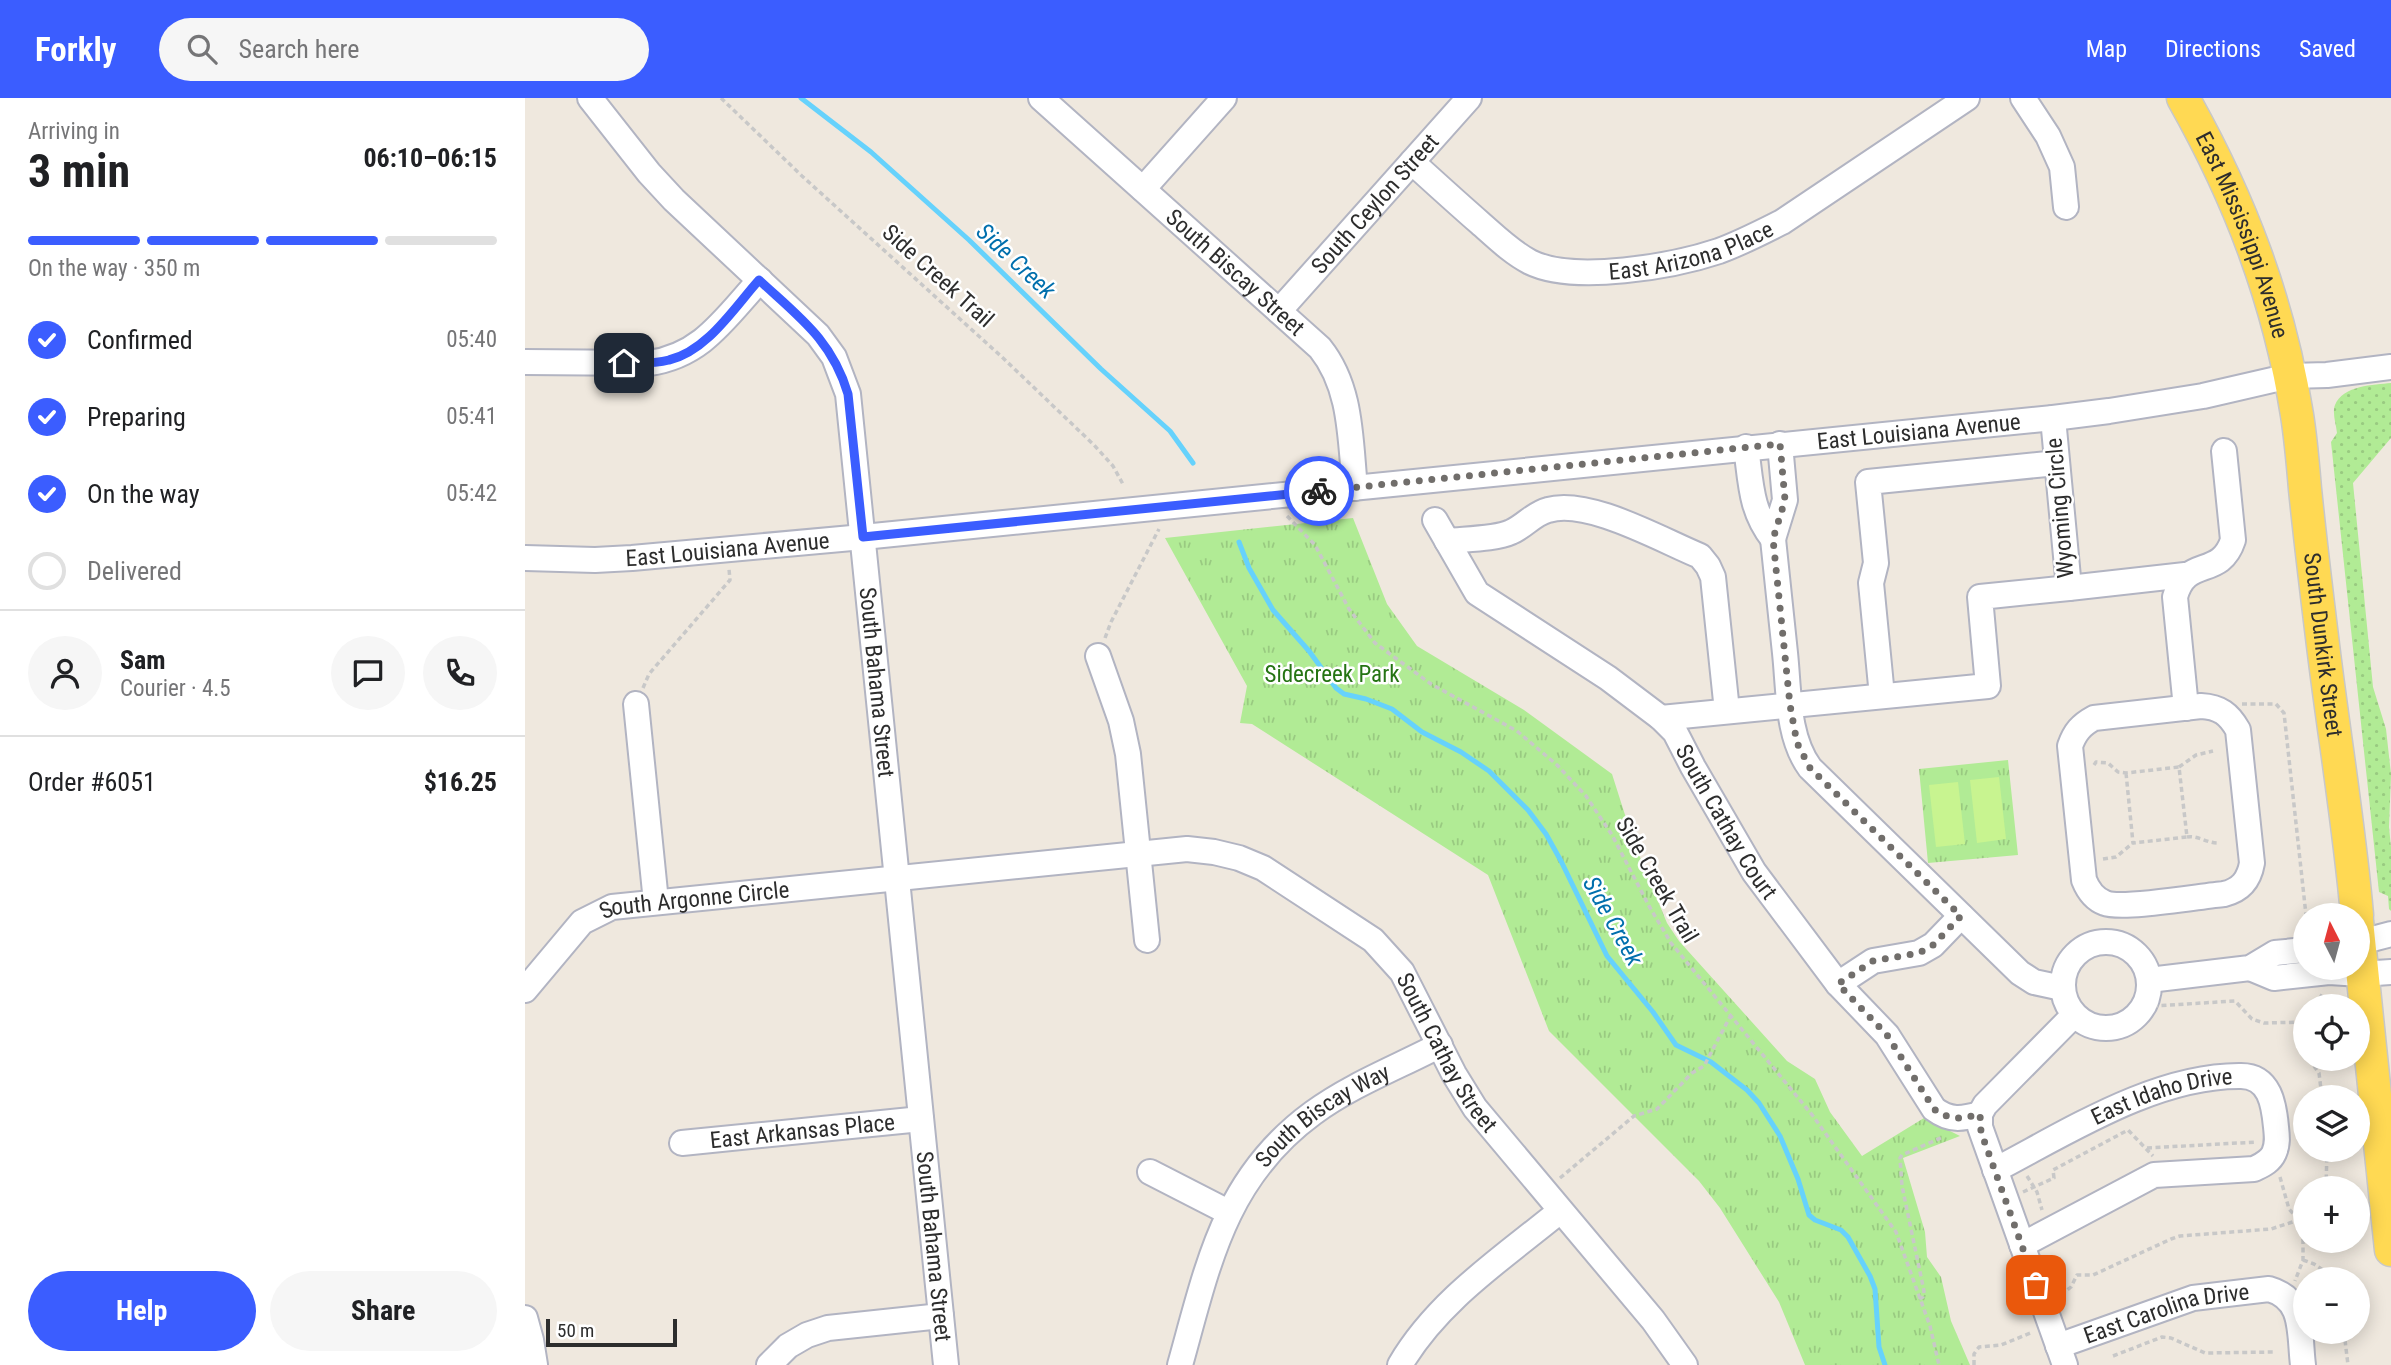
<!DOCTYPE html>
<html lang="en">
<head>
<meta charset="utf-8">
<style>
  :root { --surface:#fff; --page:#f6f6f6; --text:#202124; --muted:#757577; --line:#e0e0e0; --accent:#3b5dff }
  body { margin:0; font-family:"Roboto Condensed",sans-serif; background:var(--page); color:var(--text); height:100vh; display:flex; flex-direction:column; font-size:26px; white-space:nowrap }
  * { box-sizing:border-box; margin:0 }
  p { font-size:23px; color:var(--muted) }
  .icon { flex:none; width:38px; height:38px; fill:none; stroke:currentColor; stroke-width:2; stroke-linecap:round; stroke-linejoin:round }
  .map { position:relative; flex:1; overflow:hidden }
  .side { display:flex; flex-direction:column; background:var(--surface); width:525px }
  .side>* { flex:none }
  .needle { width:46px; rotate:354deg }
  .tools { position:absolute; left:1768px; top:805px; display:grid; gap:14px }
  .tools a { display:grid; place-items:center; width:77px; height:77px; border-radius:50%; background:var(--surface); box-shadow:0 4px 18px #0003; font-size:35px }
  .scale { position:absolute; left:21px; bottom:18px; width:131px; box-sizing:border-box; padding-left:7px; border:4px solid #2d2d2d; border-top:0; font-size:19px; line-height:24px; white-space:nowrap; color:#2d2d2d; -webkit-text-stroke:5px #fff; paint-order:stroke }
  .pin { position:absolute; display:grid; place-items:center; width:60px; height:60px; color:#fff; margin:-30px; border-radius:14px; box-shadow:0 4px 10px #0006 }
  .courier { position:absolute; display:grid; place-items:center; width:70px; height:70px; margin:-35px; border:5px solid #3b5dff; border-radius:50%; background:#fff; color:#222; box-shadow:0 2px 9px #0007 }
  .head em { font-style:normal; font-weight:700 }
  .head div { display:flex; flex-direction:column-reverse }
  .head { display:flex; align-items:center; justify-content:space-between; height:119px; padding:0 28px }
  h1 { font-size:46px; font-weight:700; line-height:52px }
  .bar { display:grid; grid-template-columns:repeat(4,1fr); gap:10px 7px; align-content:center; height:84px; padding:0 28px }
  .bar i { height:9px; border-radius:5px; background:var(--line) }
  .bar .active { background:var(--accent) }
  .bar p { grid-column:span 4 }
  .line { display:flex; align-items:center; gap:18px; padding:0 28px; border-top:2px solid var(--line) }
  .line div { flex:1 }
  .round { display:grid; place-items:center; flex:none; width:74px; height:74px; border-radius:37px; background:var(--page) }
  ol { padding:0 28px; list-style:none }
  li { display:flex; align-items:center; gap:21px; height:77px }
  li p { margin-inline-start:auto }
  li .icon { padding:7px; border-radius:50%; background:var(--accent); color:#fff; stroke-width:4 }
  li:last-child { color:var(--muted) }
  li i { width:38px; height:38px; border:4px solid var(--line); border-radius:50% }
  .button { display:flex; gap:14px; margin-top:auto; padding:14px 28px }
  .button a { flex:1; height:80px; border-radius:42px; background:var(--accent); color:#fff; font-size:28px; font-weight:700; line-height:80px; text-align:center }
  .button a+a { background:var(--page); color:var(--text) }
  header { display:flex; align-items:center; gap:42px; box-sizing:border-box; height:98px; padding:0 35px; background:var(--accent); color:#fff }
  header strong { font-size:33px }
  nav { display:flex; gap:38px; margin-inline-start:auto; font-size:24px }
  .search { width:490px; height:63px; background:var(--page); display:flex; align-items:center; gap:18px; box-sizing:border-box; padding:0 24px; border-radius:38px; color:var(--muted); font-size:26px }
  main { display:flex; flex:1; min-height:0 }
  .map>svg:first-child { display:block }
</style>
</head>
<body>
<header>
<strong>Forkly</strong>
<div class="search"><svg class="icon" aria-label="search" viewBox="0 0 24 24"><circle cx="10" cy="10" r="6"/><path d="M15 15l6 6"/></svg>Search here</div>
<nav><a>Map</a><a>Directions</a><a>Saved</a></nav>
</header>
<main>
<section class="side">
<div class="head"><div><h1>3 min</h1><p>Arriving in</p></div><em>06:10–06:15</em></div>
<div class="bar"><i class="active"></i><i class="active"></i><i class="active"></i><i></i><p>On the way · 350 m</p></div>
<ol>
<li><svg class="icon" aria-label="check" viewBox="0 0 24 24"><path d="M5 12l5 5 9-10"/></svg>Confirmed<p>05:40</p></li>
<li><svg class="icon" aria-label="check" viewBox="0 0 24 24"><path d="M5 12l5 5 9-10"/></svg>Preparing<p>05:41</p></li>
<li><svg class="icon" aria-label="check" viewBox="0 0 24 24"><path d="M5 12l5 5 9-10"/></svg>On the way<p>05:42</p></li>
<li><i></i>Delivered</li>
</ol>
<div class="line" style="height:126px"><a class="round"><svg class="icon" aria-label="person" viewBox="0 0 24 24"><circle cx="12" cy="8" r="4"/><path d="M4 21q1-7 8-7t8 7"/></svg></a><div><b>Sam</b><p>Courier · 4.5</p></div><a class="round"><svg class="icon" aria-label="chat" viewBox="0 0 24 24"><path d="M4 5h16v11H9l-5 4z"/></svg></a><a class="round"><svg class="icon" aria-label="phone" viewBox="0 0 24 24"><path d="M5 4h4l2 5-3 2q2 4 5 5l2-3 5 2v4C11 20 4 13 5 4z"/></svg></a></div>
<div class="line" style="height:91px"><div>Order #6051</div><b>$16.25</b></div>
<div class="button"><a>Help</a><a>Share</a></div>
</section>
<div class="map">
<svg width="1866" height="1267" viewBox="0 0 1866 1267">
  <defs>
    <pattern id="grass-dots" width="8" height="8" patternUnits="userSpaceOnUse" patternTransform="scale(1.75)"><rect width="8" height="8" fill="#b1eb95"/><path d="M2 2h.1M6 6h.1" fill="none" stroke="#99ca81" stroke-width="1.8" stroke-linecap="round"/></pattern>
    <pattern id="park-tufts" width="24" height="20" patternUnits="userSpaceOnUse" patternTransform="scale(1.75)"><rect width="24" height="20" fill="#b1eb95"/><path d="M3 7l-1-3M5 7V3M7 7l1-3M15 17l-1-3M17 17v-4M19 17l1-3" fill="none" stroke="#99ca81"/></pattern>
  </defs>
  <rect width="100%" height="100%" fill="#efe8de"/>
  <path fill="url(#grass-dots)" d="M1866 285V340L1828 385 1848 589 1861 631 1866 676 1864 729 1866 749V813L1864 811 1863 798 1854 794 1806 344 1812 335C1811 326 1807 315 1810 307 1818 287 1849 287 1866 285Z"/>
  <path fill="url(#park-tufts)" d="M828 420 862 506 892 548 999 612 1087 676 1108 742 1142 825 1154 843 1262 963 1290 981 1305 1014 1337 1058 1399 1020 1435 1038 1378 1060 1400 1134 1402 1159 1416 1179 1426 1223 1445 1267H1280L1254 1204 1195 1110 1174 1083 1024 933 963 777 727 626 715 625 722 588 640 440Z
    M1483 662 1493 757 1403 765 1394 671Z"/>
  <path fill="#c8f490" d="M1474 679 1481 741 1452 745 1445 682Z
    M1433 684 1440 746 1411 749 1404 687Z"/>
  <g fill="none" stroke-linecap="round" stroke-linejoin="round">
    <path stroke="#66d2fc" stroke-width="5" d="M276 0 346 54 444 142 576 271 645 333 668 365
      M714 444 724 470 748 512 784 553 811 590 819 596 841 601 867 611 897 634 936 654 964 673 1003 712 1021 736 1036 763 1082 858 1128 914 1151 947 1186 964 1222 992 1234 1005 1255 1038 1273 1081 1284 1117 1290 1122 1316 1132 1323 1139 1345 1178 1350 1191 1354 1249 1360 1267"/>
    <defs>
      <g id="minor">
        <path id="s1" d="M65 0 124 75 149 102 293 237 309 259 323 296 421 1267"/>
        <path id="s2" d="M516 0 795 250C827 290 825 341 830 390"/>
        <path d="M1498 0 1523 38 1537 69 1541 109"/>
        <path id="s3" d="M887 64C909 84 932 105 955 125 971 139 986 154 1005 164 1049 186 1149 168 1194 153 1216 145 1237 134 1257 124L1442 0"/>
        <path d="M618 91 699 0"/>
        <path id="s4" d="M754 213 944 0"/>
        <path d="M0 264 124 265C177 258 200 220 235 182"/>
        <path d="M1221 349C1226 384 1225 412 1248 441L1260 402 1255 346"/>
        <path id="s5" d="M910 422 952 495 1083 580 1136 620 1150 634 1168 669 1229 774 1313 886 1362 937 1409 1011C1425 1023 1437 1021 1455 1016"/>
        <path d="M1248 441C1252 479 1256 517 1260 555 1264 592 1262 639 1285 670L1495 875 1509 884 1537 890"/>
        <path d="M922 443C940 441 971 441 986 434 1000 428 1008 416 1023 412 1063 400 1136 442 1175 458L1183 468 1188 479 1202 613"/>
        <path id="s6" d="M0 460 70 462 107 460 338 439 1528 320 1584 313 1678 298 1765 278 1802 277 1866 269"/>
        <path d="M1544 490 1660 477"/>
        <path d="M573 558 596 623 603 656 622 842"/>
        <path d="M1357 598 1346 485 1351 465 1343 384 1532 365"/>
        <path d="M111 606 131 804"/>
        <path d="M1676 608C1695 609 1704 616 1713 632L1727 765C1724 782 1716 792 1699 796 1676 798 1597 812 1580 805 1569 801 1563 792 1559 782L1545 648C1550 634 1556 627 1569 620Z"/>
        <path d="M1661 610 1650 499C1661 457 1695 482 1708 442L1699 353"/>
        <path d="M1136 620 1463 588 1455 499 1544 490 1528 320"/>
        <circle cx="1581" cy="887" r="43"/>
        <path d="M1832 845 1866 836"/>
        <path d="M1725 870 1749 880 1804 874 1836 876 1866 874"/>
        <path d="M1624 882 1725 870 1750 855 1780 852"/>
        <path d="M1313 886 1348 863 1394 855 1408 847 1436 818"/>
        <path id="s7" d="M0 892 57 824 87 809 662 751 689 754 714 760 738 770 848 842 877 874 929 976 950 1010 1128 1222 1160 1267"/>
        <path id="s8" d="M157 1045 396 1021"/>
        <path id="s9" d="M1470 1072C1543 1034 1631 977 1716 978 1745 978 1749 1007 1751 1029 1752 1038 1753 1046 1749 1055 1745 1064 1737 1067 1729 1071L1629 1077 1497 1147"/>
        <path d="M625 1074 703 1114"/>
        <path d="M0 1220 6 1242 10 1267"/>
        <path id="s10" d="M1533 1248 1668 1200 1744 1191C1780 1201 1774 1236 1778 1267"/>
        <path d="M244 1267 263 1248 282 1237 303 1230 416 1218"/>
        <path id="s11" d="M655 1267C683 1167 699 1080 788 1015 826 987 873 969 915 947"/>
        <path d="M875 1267C913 1202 978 1160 1035 1113"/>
        <path d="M1540 1267 1455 1029V1016L1460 1007 1549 917"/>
      </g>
      <g id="major">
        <path id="s12" d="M1658 0C1715 101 1754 203 1772 317 1776 342 1778 367 1780 391 1785 440 1791 490 1797 539 1808 632 1824 724 1832 817"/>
        <path d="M1832 823 1866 1152"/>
      </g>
    </defs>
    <use href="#minor" stroke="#b2b4c2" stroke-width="28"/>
    <use href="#major" stroke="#c8c8c8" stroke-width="35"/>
    <path stroke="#c8c8c8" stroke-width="3.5" stroke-dasharray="5 3.5" stroke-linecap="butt" d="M196 0 277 78 478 260 569 347 588 368 599 388
      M762 418 790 447 824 511 850 545 906 586 992 633 1032 667 1061 698 1087 737 1124 808 1146 845 1288 1018 1371 1134 1405 1228 1414 1267
      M580 540 586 524 634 431
      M118 590 124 576 205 482 204 471
      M1717 606H1751L1759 615 1781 817
      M1569 667 1571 664 1583 665 1593 674 1601 675 1654 669 1662 739 1608 745 1601 675
      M1654 669 1671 657 1688 653
      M1662 739C1673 737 1683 746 1695 745
      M1578 761 1591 759 1608 745
      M1628 908 1710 903 1727 921 1739 925 1780 924
      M1790 908 1798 895
      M1784 961 1794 975 1797 999
      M1622 1050 1732 1044
      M1502 1078 1512 1094 1517 1112
      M1755 1079 1764 1111 1774 1122 1778 1132V1162L1770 1183
      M1035 1080 1109 1018 1132 1011 1167 975 1179 968 1206 917
      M1801 1090 1802 1052
      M1498 1094 1529 1080 1528 1072 1603 1032 1628 1058
      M1778 1162 1789 1166 1811 1181
      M1536 1197 1546 1189 1552 1177H1568L1646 1141 1655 1138 1746 1131 1780 1120
      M1394 1201 1398 1199 1399 1193 1377 1088 1375 1060 1377 1057 1418 1039
      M1819 1234 1823 1267
      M1588 1258 1637 1239 1646 1240 1680 1255 1749 1254
      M1449 1267V1256L1454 1249 1476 1247 1508 1234"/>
    <use href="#minor" stroke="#fff" stroke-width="24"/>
    <use href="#major" stroke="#ffd953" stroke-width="32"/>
  </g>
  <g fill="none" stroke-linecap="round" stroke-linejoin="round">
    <path stroke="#716e6b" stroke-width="7" stroke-dasharray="0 12.6" d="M794 393 1255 346 1260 402 1248 441 1265 607 1272 645 1285 670 1436 818 1408 847 1394 855 1348 863 1313 886 1362 937 1409 1011C1425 1023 1437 1021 1455 1016L1456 1034 1511 1187"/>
    <path stroke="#3b5dff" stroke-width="9" d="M99 265C114 265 129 266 144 262 182 253 209 210 234 182 274 219 307 242 323 296L338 439 794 393"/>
  </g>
  <g text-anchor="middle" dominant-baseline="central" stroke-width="5" stroke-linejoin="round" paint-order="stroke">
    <g font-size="23" fill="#2d2d2d" stroke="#fff">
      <text stroke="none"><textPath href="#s4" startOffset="144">South Ceylon Street</textPath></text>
      <text stroke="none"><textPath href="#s12" startOffset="150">East Mississippi Avenue</textPath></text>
      <text stroke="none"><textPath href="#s3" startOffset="320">East Arizona Place</textPath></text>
      <text stroke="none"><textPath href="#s2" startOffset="261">South Biscay Street</textPath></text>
      <text transform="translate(413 178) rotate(42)">Side Creek Trail</text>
      <text stroke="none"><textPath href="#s6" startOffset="1400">East Louisiana Avenue</textPath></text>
      <text transform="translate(1535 410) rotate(-95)">Wyoming Circle</text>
      <text stroke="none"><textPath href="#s6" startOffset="203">East Louisiana Avenue</textPath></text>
      <text stroke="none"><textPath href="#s12" startOffset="570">South Dunkirk Street</textPath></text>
      <text stroke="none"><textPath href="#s1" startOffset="686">South Bahama Street</textPath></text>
      <text stroke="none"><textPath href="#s5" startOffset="430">South Cathay Court</textPath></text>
      <text transform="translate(1132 782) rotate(60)">Side Creek Trail</text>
      <text stroke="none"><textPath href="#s7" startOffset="205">South Argonne Circle</textPath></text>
      <text stroke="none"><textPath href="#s7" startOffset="1046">South Cathay Street</textPath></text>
      <text stroke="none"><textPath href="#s9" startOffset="184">East Idaho Drive</textPath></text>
      <text stroke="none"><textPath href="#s11" startOffset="298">South Biscay Way</textPath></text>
      <text stroke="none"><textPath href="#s8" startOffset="121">East Arkansas Place</textPath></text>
      <text stroke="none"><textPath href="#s1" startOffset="1253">South Bahama Street</textPath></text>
      <text stroke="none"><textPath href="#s10" startOffset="114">East Carolina Drive</textPath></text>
    </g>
    <g font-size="23" fill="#257413" stroke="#fff">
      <text x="807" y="576">Sidecreek Park</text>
    </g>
    <g font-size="24" font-style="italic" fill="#006fad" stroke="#fff">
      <text transform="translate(491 163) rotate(43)">Side Creek</text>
      <text transform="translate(1088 823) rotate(61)">Side Creek</text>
    </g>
  </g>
</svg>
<div class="tools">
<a><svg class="needle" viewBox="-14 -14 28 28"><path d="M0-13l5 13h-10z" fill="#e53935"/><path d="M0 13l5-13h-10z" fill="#757577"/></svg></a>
<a><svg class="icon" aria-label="locate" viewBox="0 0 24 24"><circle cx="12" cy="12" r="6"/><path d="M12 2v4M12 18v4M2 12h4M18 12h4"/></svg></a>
<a><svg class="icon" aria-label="layers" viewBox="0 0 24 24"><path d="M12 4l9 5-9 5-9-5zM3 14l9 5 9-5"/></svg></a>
<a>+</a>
<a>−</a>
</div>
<div class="scale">50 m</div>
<div class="pin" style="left:1511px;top:1187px;background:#ea580c"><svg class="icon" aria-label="bag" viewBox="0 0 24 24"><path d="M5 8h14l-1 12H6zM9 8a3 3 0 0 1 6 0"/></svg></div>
<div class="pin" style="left:99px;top:265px;background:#1f2937"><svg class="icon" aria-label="home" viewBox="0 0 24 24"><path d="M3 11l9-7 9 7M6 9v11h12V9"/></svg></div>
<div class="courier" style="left:794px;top:393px"><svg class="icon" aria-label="bike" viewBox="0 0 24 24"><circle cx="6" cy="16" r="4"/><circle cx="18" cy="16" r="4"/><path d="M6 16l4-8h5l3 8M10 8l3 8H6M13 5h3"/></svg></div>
</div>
</main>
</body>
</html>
